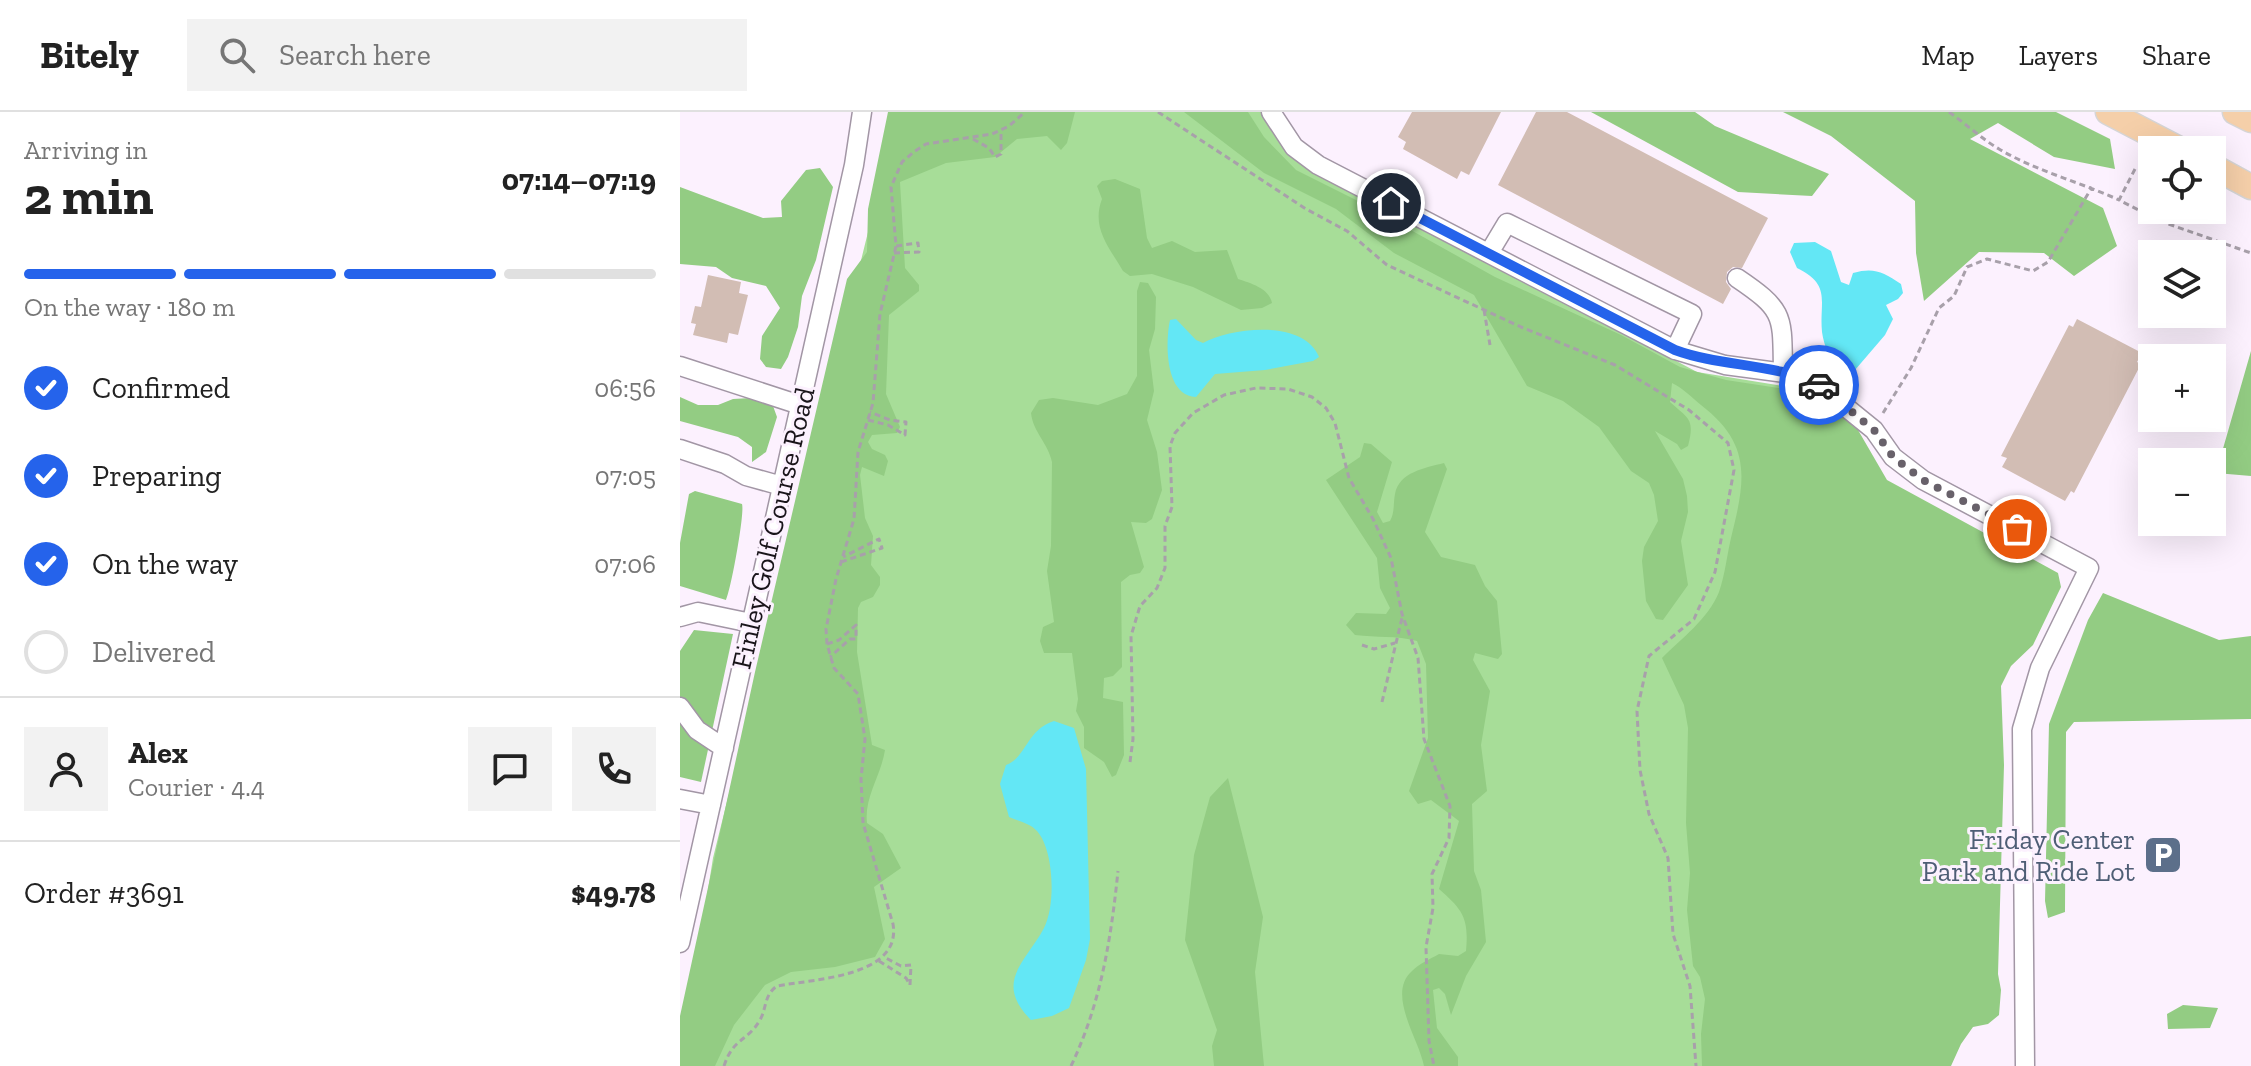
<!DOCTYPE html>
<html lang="en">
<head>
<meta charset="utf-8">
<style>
  :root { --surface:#fff; --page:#f2f2f2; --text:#222; --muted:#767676; --line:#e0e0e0; --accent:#2563eb }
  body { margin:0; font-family:"Zilla Slab",serif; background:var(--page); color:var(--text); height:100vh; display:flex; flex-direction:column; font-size:30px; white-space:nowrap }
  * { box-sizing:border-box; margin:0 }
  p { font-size:26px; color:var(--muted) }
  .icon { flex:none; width:44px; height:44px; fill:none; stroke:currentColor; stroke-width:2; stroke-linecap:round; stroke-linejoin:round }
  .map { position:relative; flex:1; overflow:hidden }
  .panel { display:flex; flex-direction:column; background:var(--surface); width:680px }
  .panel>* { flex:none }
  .fabs { position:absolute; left:1458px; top:24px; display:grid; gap:16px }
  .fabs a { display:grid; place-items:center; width:88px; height:88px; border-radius:0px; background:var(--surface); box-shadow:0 8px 32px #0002; font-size:40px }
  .pin { position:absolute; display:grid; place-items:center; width:68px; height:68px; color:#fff; margin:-34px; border:4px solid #fff; border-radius:50%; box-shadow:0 2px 8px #0007 }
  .courier { position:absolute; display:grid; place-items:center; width:80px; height:80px; margin:-40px; border:6px solid #2563eb; border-radius:50%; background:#fff; color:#222; box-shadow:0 2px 10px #0007 }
  .head em { font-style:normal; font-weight:700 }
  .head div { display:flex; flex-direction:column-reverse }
  .head { display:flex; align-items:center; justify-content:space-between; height:136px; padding:0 24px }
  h1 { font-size:52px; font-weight:700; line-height:60px }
  .bar { display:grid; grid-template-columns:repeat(4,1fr); gap:12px 8px; align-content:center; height:96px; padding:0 24px }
  .bar i { height:10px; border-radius:6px; background:var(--line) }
  .bar .current { background:var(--accent) }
  .bar p { grid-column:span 4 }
  .line { display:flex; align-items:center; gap:20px; padding:0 24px; border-top:2px solid var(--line) }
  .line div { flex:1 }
  .round { display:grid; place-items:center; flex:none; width:84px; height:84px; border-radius:0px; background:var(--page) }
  ol { padding:0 24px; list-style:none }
  li { display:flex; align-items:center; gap:24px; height:88px }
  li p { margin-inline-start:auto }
  li .icon { padding:8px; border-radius:50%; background:var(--accent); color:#fff; stroke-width:4 }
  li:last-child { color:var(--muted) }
  li i { width:44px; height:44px; border:4px solid var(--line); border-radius:50% }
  header { display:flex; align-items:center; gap:48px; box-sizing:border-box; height:112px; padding:0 40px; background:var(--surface); border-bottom:2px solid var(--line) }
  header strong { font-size:38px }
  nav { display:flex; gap:44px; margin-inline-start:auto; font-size:28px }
  .search { width:560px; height:72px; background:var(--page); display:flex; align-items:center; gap:20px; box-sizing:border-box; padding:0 28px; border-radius:0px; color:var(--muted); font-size:30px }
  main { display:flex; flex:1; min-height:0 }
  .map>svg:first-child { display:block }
</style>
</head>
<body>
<header>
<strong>Bitely</strong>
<div class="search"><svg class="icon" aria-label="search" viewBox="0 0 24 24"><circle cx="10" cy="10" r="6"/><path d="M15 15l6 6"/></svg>Search here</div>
<nav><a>Map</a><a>Layers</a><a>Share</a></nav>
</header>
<main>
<section class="panel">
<div class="head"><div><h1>2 min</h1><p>Arriving in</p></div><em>07:14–07:19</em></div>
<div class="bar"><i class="current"></i><i class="current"></i><i class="current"></i><i></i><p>On the way · 180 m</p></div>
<ol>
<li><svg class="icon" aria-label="check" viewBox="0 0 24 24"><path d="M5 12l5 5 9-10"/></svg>Confirmed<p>06:56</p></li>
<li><svg class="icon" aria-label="check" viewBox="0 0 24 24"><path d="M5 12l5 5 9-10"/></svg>Preparing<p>07:05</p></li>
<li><svg class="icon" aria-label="check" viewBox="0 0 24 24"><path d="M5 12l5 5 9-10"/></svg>On the way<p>07:06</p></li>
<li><i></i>Delivered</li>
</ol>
<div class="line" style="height:144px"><a class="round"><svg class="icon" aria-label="person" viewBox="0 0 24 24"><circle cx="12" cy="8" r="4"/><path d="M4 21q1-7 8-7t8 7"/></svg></a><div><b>Alex</b><p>Courier · 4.4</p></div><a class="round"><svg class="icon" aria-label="chat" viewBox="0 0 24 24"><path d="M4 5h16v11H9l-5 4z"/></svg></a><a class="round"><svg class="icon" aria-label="phone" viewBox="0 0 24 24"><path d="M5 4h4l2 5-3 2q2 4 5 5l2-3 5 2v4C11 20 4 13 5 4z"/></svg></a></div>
<div class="line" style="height:104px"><div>Order #3691</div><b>$49.78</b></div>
</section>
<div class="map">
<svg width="1571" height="954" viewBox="0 0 1571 954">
  <rect width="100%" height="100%" fill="#fcf1fe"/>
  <path fill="#a7dd98" d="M212 0H581L616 47 1017 260 1116 276 1111 385 1100 954H0L33 746 192 104Z"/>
  <path fill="#93cc83" d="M208 0H395L387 31 381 38 367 24 337 27 315 45 266 51 220 70 225 156 239 173V179L209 203 206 282 220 315 217 321 192 323 188 330 192 337 205 343 208 349 204 364 182 355 180 363 185 406 193 424 191 453 200 465V473L193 485 181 490 178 496 177 540 192 633 205 638C201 664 184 685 187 711L203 722 221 756 194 775 205 827 195 845 155 855 111 860 85 873 54 913 35 954H0V904L75 560 167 167 187 140 188 97Z
    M504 0H568L584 25 616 58 684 92 815 165 941 223 1000 255 1046 268 1105 277 1145 289 1178 318 1207 368 1378 461 1381 475 1353 533 1331 554 1321 574 1324 653 1318 862 1321 878 1319 903 1308 912 1293 915 1281 932 1271 954H1022L1021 922 1025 887 1020 865 1013 854 1007 798 1010 761 1006 711 1008 616 1004 593 982 546C1002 526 1028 507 1039 480 1045 463 1047 443 1051 426 1065 369 1073 333 1021 293 1011 285 1004 277 992 271L990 290C1009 307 1015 307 1008 334L1001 338 997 332 975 319 1003 367 1007 384 1008 400 1001 429 1008 473 983 508 976 507 966 489 962 449 964 435 978 409 974 383 969 371 951 359 919 315 883 289 847 274 794 183 714 141 656 97 584 61Z
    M911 0H1015L1035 14 1149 62 1132 84 1058 80Z
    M1103 0H1376L1430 27 1435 57 1374 45 1318 11 1290 27 1423 96 1437 134 1394 164 1364 141 1299 140 1244 189 1236 141 1235 89 1151 24Z
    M140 56 153 75 136 148 122 184 118 215 108 245 101 257 86 255 80 247 82 224 100 196 86 174 52 166 36 155 0 152V75L83 106 102 105 101 89 126 58Z
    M435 67 460 77 467 126 472 136 492 129 515 140 547 138 558 167C570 171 589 176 592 191L582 196 561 198 513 175 472 162 450 164 443 159C429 135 411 116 422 87L417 74 422 69Z
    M460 170 468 171 476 185 475 217 469 238 474 279 467 308 477 340 482 378 472 407 466 411 451 410 464 455 460 461 450 463 441 470 442 555 433 564 424 566 423 586 443 590 444 643 436 663 432 665 424 650 404 636V615L396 599 398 587 392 541H364L360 529 363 515 374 510 367 459 371 434 372 350C368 331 353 320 351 301L359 288 373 286 418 293 447 282 457 264V179Z
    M1571 239V364L1536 361Z
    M0 285 18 293H38L53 287 71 286 93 294 97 305 86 340 72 350V335L58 325 0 309Z
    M684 331 691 332 712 350 697 400 703 411 710 409C715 400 713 392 715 382 719 360 745 356 764 351L767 357 745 420 761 445 795 453 805 474 817 489 822 542 818 547 795 541 793 548 810 579 801 633 807 679 792 692 794 759 801 778 806 830 786 864 771 903 765 882 759 876 753 878 757 916 778 945V954H744C739 927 706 882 732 859 739 852 750 847 759 842L778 844 786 839C789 806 783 798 759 777L779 709 751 688 738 692 729 679 748 626 746 552 737 529C716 523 697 526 675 523L666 513 676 501 706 502 710 496 700 476 697 446 646 368 680 345Z
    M15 379 62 392C65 401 51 478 46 488L0 474V431L9 382Z
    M1423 481 1539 528 1571 524V607L1394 610 1386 620 1385 800 1368 806 1365 789 1369 612 1408 508Z
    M14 518 53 522 21 670 0 665V539Z
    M548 666 583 805 575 860 584 954H534L532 934 537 918 505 828 514 743 530 685Z
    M1503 893 1538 896 1530 916 1488 917 1487 902Z"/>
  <path fill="#63e7f5" d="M1135 130 1151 139 1161 170 1169 173 1173 161C1194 155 1203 160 1221 172L1223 181 1218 187 1206 193 1213 207 1205 223 1175 258 1156 256C1149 244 1144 234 1142 220 1139 189 1152 173 1117 156L1110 140 1114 131Z
    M496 207 516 228 523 231C552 215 624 207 639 245L633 249 585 258 535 262 516 285C485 284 485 231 490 208Z
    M374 609 394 616 406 657 410 827 406 848 389 896 372 904 351 908C313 870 346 850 364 816 376 793 374 738 357 719 350 711 338 709 329 705L320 672 326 653C347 645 346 618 374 609Z"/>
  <path fill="#d2bdb4" d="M732 0H821L789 63 781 59 777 67 723 37 726 30 718 25Z
    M856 0H887L1088 106 1062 156 1053 155 1047 160 1046 170 1051 177 1043 192 818 73Z
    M28 163 61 170 59 181 68 183 58 223 49 221 47 231 13 223 16 212 11 211 15 194 21 195Z
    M1397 207 1462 241 1457 250 1461 252 1394 381 1391 379 1385 389 1322 355 1327 346 1321 344 1389 213 1393 215Z"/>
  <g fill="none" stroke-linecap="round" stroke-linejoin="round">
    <defs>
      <path id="minor" d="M591 0 614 35 638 53 995 238 1045 253 1112 262 1136 271 1194 318 1213 345 1243 368 1409 456 1360 556 1342 617 1345 954
        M809 141 827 111 1012 202 995 238
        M1057 166C1106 199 1102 204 1103 261
        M0 254 120 293
        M0 337 45 352 66 364 102 374
        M0 505 18 500 71 511
        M0 595 17 618 44 636
        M0 687 31 693
        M0 831 174 53 182 0"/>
      <path id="major" d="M1428 0 1501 38
        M1555 0 1571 8
        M1532 54 1571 75"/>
    </defs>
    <use href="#minor" stroke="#a296a5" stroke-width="21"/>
    <use href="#major" stroke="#d6d5d6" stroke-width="27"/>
    <path stroke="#a8a0aa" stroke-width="3" stroke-dasharray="6 4" stroke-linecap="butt" d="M478 0 626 97 667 119 707 153 841 215 935 253 1009 298 1048 331 1054 358 1035 460 1014 507 969 544 957 599 960 658 969 702 988 746 993 822 1010 874 1016 954
      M1269 0C1286 12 1302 27 1319 37 1356 59 1400 70 1439 88
      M293 27 309 36 315 45 321 42V18
      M1455 57 1439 88 1480 109 1571 141
      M214 141 239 140 238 131 216 134
      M804 198 810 233
      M1203 301 1231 256 1259 196 1274 184 1287 155 1307 147 1353 159 1368 150 1412 75
      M188 308 208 313 225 323 226 310 210 308 190 300
      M161 450 202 436 199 427 163 445
      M147 532 159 528 176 513V527H170L150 545
      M682 533 694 537 715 531
      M702 590 722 506
      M450 650 453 627 451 524 460 494 477 476 485 456V414L492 395 490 334 495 321 513 301 544 283 576 276 608 277 632 285 646 296 655 311 669 366 693 407 711 446 722 502 738 546 744 627 770 694 769 726 752 762 753 796 746 835 749 929 754 954
      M199 849 226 866 230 873 231 853 221 854 204 845
      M44 954C53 926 68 929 80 908 87 895 84 883 97 874 134 867 222 865 213 812L183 711 181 667 185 627 178 582 154 556 147 532 146 517 156 467 174 407 178 340 193 291 200 202 216 134 211 75 222 50 235 39 246 32 312 22 329 14 345 0
      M391 954C421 891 431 827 438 759"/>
    <use href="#minor" stroke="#fff" stroke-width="18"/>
    <use href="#major" stroke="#f5cfa9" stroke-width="24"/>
  </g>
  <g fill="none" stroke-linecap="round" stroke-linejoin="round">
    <path stroke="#68616a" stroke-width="8" stroke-dasharray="0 14.4" d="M1139 273 1194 318 1213 345 1243 368 1337 417"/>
    <path stroke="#2563eb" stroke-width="10" d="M711 91 995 238C1041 255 1096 251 1139 273"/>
  </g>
  <defs>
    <symbol id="parking-square" viewBox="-11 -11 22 22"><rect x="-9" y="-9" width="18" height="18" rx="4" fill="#5c6f8a" stroke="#fcf1fe"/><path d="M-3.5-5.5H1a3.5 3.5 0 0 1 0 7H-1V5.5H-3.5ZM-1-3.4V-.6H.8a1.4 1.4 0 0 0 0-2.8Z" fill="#fff"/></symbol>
  </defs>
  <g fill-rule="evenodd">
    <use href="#parking-square" x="1461" y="721" width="44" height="44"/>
  </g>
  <g text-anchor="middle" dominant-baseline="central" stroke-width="6" stroke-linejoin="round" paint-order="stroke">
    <g font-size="28" fill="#19141a" stroke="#fcf1fe">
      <text transform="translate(93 416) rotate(-77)">Finley Golf Course Road</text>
    </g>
    <g font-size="28" fill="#4e5e75" stroke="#fcf1fe" text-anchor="end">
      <text x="1455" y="727">Friday Center<tspan x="1455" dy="32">Park and Ride Lot</tspan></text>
    </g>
  </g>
</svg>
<div class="fabs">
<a><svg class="icon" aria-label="locate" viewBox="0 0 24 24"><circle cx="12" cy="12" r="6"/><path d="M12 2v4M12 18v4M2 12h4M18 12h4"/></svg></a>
<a><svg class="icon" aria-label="layers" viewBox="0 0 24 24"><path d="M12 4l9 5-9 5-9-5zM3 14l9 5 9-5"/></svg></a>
<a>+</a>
<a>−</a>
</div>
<div class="pin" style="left:1337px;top:417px;background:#ea580c"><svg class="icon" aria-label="bag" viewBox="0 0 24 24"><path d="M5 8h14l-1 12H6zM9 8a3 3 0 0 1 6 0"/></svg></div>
<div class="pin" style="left:711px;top:91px;background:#1f2937"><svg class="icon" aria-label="home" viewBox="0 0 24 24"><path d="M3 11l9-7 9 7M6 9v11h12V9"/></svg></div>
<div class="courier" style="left:1139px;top:273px"><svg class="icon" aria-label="car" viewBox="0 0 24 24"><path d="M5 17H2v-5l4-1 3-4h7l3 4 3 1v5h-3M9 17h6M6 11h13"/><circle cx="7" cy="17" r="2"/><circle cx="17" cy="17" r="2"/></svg></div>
</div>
</main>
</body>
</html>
